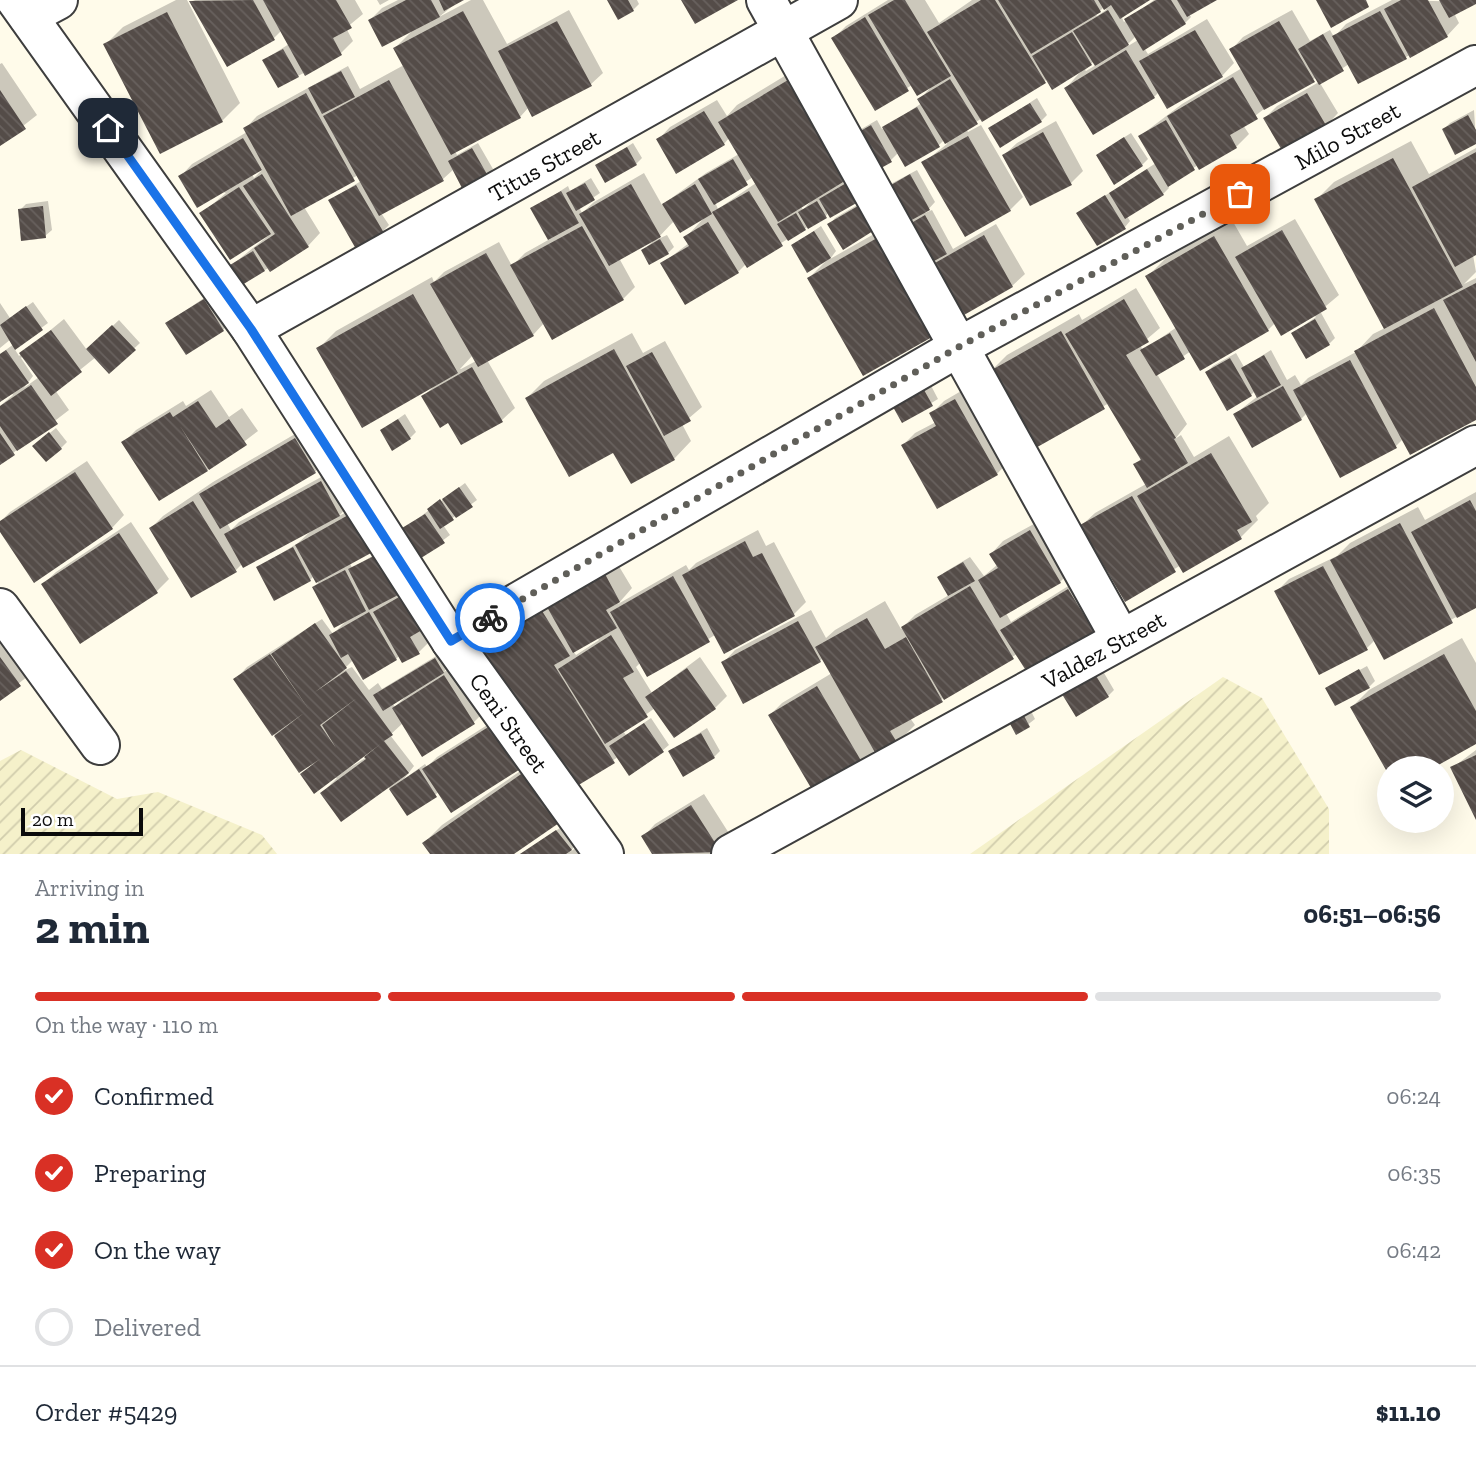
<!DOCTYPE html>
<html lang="en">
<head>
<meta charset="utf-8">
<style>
  :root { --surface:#fff; --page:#f2f2f3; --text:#1f2937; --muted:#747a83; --line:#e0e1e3; --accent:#d93025 }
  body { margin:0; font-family:"Zilla Slab",serif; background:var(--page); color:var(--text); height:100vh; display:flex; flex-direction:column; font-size:26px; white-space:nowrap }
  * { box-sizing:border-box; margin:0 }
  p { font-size:23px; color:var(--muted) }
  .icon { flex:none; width:38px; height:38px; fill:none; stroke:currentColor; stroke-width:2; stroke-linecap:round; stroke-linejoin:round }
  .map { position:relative; height:854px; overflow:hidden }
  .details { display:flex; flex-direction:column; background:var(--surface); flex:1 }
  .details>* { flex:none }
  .buttons { position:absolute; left:1377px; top:756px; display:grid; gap:14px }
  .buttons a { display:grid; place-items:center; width:77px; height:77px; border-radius:50%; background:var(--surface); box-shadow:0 7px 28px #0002; font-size:35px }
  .scale { position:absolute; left:21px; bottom:18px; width:122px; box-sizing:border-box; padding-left:7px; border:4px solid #0b0b0b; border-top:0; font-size:19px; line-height:24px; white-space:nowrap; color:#0b0b0b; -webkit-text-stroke:5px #fff; paint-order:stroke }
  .pin { position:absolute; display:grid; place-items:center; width:60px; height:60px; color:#fff; margin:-30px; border-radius:14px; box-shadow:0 4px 10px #0006 }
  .courier { position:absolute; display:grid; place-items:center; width:70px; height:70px; margin:-35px; border:5px solid #1a73e8; border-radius:50%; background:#fff; color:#222; box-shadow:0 2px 9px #0007 }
  .head em { font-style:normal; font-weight:700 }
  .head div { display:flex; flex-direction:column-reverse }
  .head { display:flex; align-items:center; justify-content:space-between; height:119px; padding:0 35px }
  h1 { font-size:46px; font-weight:700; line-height:52px }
  .bar { display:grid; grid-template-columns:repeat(4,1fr); gap:10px 7px; align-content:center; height:84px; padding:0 35px }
  .bar i { height:9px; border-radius:5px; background:var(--line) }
  .bar .selected { background:var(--accent) }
  .bar p { grid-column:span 4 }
  .line { display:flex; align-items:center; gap:18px; padding:0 35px; border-top:2px solid var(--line) }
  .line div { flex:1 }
  ol { padding:0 35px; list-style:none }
  li { display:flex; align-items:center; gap:21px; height:77px }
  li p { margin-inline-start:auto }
  li .icon { padding:7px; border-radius:50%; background:var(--accent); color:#fff; stroke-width:4 }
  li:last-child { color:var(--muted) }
  li i { width:38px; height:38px; border:4px solid var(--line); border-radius:50% }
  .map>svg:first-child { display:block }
</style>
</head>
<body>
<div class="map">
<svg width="1476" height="854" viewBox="0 0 1476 854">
  <defs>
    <pattern id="farmland-furrows" width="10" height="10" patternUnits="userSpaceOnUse" patternTransform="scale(1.75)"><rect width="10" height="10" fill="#f5f1ca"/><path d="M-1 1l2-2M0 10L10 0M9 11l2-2" fill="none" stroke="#d1cdac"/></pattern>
    <pattern id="building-back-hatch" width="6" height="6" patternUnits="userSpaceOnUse" patternTransform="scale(1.75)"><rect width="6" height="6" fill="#544c48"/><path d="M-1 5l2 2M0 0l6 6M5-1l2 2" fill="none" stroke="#68615e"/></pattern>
  </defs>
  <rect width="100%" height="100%" fill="#fffbea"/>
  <path fill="url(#farmland-furrows)" d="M1223 677 1262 698 1329 809V854H970Z
    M21 750 117 799 158 792 262 835 277 854H0V761Z"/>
  <path fill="#0003" fill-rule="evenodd" d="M176 0H187L240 103 222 121 106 44 123 27Z
    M193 0H355L363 14 346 28 353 41 341 53 298 76 264 60 289 44 282 30 274 38Z
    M377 0H389L380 5Z
    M398 0H460L439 17 471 0H483L507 44 569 10 603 73 590 85 529 107 520 117 455 151 457 155 478 143 493 169 487 175 454 169 443 179 381 213 389 225 383 231 330 200 361 181 358 175 304 207 320 233 308 246 243 282 232 265 269 235 202 213 226 193 180 177 192 164 247 132 245 129 257 116 348 66 360 89 404 65 395 48 414 29 370 20 382 8ZM261 168 262 170 254 178 252 174Z
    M609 0H637L639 4 633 10Z
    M888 0H925L939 23 972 0H1147L1121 16 1124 22 1154 0H1213L1189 14 1191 17 1185 23 1144 48 1148 54 1207 19 1234 63 1222 76 1159 92 1154 97 1066 88 1083 69 1048 79 982 118 966 129 968 132 981 125 1023 197 1010 210 965 235 923 163 947 144 944 140 939 145 899 152 891 160 866 159 842 183 854 177 826 216 746 264 738 272 663 263 689 243 686 237 704 218 674 221 656 240 667 235 674 247 668 253 643 251 653 241 619 258 635 287 623 299 544 323 533 335 487 360 515 408 502 420 462 443 449 421 424 396 434 386 318 349 336 331 432 277 434 282 444 272 499 242 512 266 525 253 550 239 533 209 568 186 570 191 591 178 600 193 579 207 582 213 594 202 644 173 662 205 706 173 739 154 729 138 724 144 658 140 670 127 717 100 727 116 737 105 806 63 858 131 877 120 882 129 922 103 920 99 932 86 912 85 876 108 834 38 846 26ZM1104 7 1106 10 1097 16 1096 15ZM1136 36 1138 40 1128 46 1127 45ZM1094 61 1096 65 1086 71 1085 70ZM753 177 756 183 718 209 715 202ZM811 201 803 210 801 206ZM473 355 476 361 461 369H460Z
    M1392 0 1476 2 1454 13 1459 23 1447 36 1406 57 1349 64 1320 83 1338 113 1326 126 1265 118 1277 106 1319 82 1317 77 1268 106 1243 125 1249 134 1236 147 1198 165 1167 185 1169 188 1163 194 1127 216 1130 221 1125 227 1078 213 1156 163 1140 136 1182 104 1242 68 1231 50 1243 37 1292 10 1310 41 1330 30 1334 37 1346 24Z
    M2 63 37 115 0 144V64Z
    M1037 98 1047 115 1041 121 990 129Z
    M1474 110 1476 142 1444 129 1450 123Z
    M1056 121 1083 171 1071 183 1004 155 1017 143Z
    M1131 133 1148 159 1142 165 1104 150Z
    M1411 141 1429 174 1476 148V253L1473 255 1476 272 1464 284 1476 278V418L1403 439 1396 446 1307 413 1301 419 1235 414 1258 396 1255 391 1251 395 1207 372 1213 366 1236 353 1244 367 1271 350 1287 380 1295 375 1301 385 1308 378 1356 352 1373 334 1385 328 1316 200 1334 182Z
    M633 143 642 158 636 164 598 165Z
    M917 170 935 202 925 213 932 210 953 249 996 224 1025 274 1012 286 809 278 827 260 793 245 821 226 836 251 830 259 897 221 887 186Z
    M48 201 52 230 45 236 20 210 26 204Z
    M864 201 878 224H830L835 218Z
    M1295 219 1339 295 1320 311 1335 338 1329 344 1293 333 1316 317 1314 315 1275 323 1268 330 1191 351 1157 374 1187 424 1175 439 1181 435 1194 457 1229 436 1269 503 1256 516 1258 520 1241 537 1181 565 1126 599 1082 525 1095 513 1146 484 1135 464 1142 458 1109 403 1033 448 990 372 1007 355 1079 314 1082 320 1136 288 1160 328 1140 345 1143 350 1177 327 1148 276 1165 259 1232 220 1247 246Z
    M210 294 229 324 223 330 167 323Z
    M33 302 48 323 14 348 19 356 64 319 87 350 119 320 140 343 109 372 96 357 55 390 69 410 0 463V406L13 395 11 392 0 400V354L14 344 11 339 0 348V303L10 318ZM23 356 39 377 24 388 33 376 21 358Z
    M632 333 643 353 665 341 702 407 682 424 691 441 674 459 614 450 527 398 544 381Z
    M926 376 938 399 903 420Z
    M968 387 1009 461 997 474 903 445 915 433 936 422 931 414 944 401Z
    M211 390 229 417 242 408 258 431 207 470 123 443 136 430 183 401 186 406Z
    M405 414 416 432 410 438 382 430Z
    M307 427 327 459 315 472 227 523 231 530 239 522 334 470 351 503 339 516 363 503 383 539 370 551 350 563 352 568 386 548 431 640 419 652 403 661 400 655 396 659 353 660 341 672 352 667 369 690 378 683 382 689 441 653 449 665 444 672 457 664 486 710 473 723H403L390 735 414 766 404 779 425 764 427 767 437 757 506 713 439 792 407 814 388 786 322 793 337 778 302 774 313 764 300 770 235 680 247 667 322 619 333 634 346 621 314 587 318 583 314 576 310 580 259 567 298 543 311 531 243 563 236 570 151 528 163 516 213 482ZM407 695 395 707 392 703ZM377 746 367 757 349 768Z
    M56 428 67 442 61 448 41 440Z
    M87 461 124 515 112 528 0 529V522L10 512Z
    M465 483 477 500 443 525 450 535 422 556 404 529Z
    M1476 492V606L1384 657 1375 640 1367 648 1276 592 1289 579 1337 556 1350 543 1418 507 1425 520Z
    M1043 519 1072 570 1060 582 1006 613 1011 622 1081 578 1098 637 1017 654 910 718 915 725 897 743 876 749 862 763 770 715 782 703 832 673 823 658 820 661 723 663 735 650 811 610 826 638 835 630 885 601 901 629 915 615 949 595 939 577 945 572 970 557 984 576 997 565 991 554 1003 541Z
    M131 522 169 579 157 591 43 584 56 572Z
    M758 530 766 546 774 542 806 602 794 614 715 635 648 675 641 662 636 667 652 693 700 657 727 696 715 708 675 736 655 708 623 731 626 735 651 718 669 745 663 750 618 757 566 791 511 854H432L424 843 442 825 545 754 477 645 617 563 632 588 618 604 686 565 689 570 696 563ZM597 637 599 640 576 655 573 651Z
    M0 638 32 673 0 698Z
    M1462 638 1476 663V742L1429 768H1390L1352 707 1369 690Z
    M1097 661 1114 690 1108 696 1059 686Z
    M1367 666 1375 681 1369 687 1327 688Z
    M1030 709 1035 719 1017 733V716Z
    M707 728 720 751 714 757 671 751Z
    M1476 750V816L1452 768Z
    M704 794 732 838 714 854H654L643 837 655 824Z
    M563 826 577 843 570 852 583 843 590 854H520Z"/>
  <path fill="url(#building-back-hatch)" fill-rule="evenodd" d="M253 0 275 40 227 67 189 1Z
    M263 0H336L352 28 333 38 342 55 305 76Z
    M406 0H431L440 17 382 47 368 20Z
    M439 0H464L444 11Z
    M607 0H628L634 11 618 20Z
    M681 0H738L695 24Z
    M894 0H905L951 76 917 96 868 15Z
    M981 0H995L1046 83 982 122 927 32Z
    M998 0H1094L1101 12 1031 54Z
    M1098 0H1150L1120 19 1111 5 1104 10Z
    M1156 0H1171L1186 24 1143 51 1124 19Z
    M1177 0H1217L1187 17Z
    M1316 0H1366L1369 7 1331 28Z
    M1401 0H1428L1448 37 1410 58 1384 9Z
    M1439 0H1476V4L1449 18Z
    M1108 10 1129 45 1095 66 1073 31Z
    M463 11 521 118 451 155 393 48Z
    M1380 11 1407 59 1358 84 1332 36Z
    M167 12 223 122 160 154 103 44Z
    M865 17 909 91 875 111 831 38Z
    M557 21 592 86 532 117 498 51Z
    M1279 21 1315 82 1264 110 1229 49Z
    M1195 30 1223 77 1167 109 1139 61Z
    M1072 32 1092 65 1052 90 1032 56Z
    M1323 34 1344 71 1319 85 1298 49Z
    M283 49 299 77 278 88 262 60Z
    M1126 50 1155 98 1093 135 1064 88Z
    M341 71 355 97 322 114 308 88Z
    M1233 77 1258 119 1230 135 1237 148 1199 170 1167 116Z
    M950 79 978 124 945 144 917 99Z
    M389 80 444 181 379 216 323 116Z
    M788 80 848 179 778 222 718 122Z
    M0 90 26 129 0 146Z
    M306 93 355 181 291 216 243 128Z
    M1307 93 1327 127 1283 152 1263 118Z
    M1030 103 1042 122 1000 148 988 128Z
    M917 107 940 147 905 167 882 127Z
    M704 111 725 145 676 174 656 139Z
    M1468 115 1476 130V144L1455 155 1442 129Z
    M1166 120 1195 170 1168 187 1138 136Z
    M871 125 892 162 872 173 850 137Z
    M1043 132 1072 185 1030 206 1002 155Z
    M968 136 1011 211 965 237 921 162Z
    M1124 137 1143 166 1114 185 1096 155Z
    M243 138 262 170 197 208 178 176Z
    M627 147 637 165 605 183 595 165Z
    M472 148 488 176 463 190 448 161Z
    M1476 152V255L1455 267 1412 187Z
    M1393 158 1463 287 1384 329 1314 199Z
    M733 159 748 185 714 205 698 179Z
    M1147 169 1164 195 1125 219 1109 193Z
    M262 174 309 247 270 272 254 248 275 234 243 186Z
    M910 174 930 210 899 227 879 192Z
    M848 182 860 201 830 218 819 199Z
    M585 183 595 200 576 211 566 193Z
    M631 184 661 237 609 266 579 214Z
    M695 184 712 214 680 233 662 204Z
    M356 185 384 233 356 249 328 200Z
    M239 187 271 234 230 260 199 213Z
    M561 191 579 223 548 240 530 208Z
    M749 191 783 246 747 268 712 212Z
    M1105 195 1126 229 1097 246 1076 213Z
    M817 201 827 218 808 229 798 212Z
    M43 206 46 238 21 241 18 209Z
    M858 206 873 231 843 250 827 224Z
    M796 213 806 230 788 241 777 224Z
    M925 215 947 254 923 267 901 229Z
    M708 222 739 273 685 305 660 263 689 246 683 237Z
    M582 226 624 300 552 340 510 265Z
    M1282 230 1327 309 1281 336 1235 257Z
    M814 231 831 258 807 273 791 245Z
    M984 235 1013 287 950 323 921 271Z
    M1214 236 1269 331 1200 371 1145 276Z
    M877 238 934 336 863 376 807 278Z
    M660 239 669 254 649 265 641 250Z
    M253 251 265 271 242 285 230 265Z
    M486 253 534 336 478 367 430 284Z
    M1476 283V362L1443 300Z
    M413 294 458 373 362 428 316 348Z
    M204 299 224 331 186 355 165 323Z
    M1124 299 1149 342 1126 355 1176 438 1174 439 1188 463 1147 488 1133 464 1141 460 1065 334Z
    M26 306 43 330 15 350 0 325Z
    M1434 308 1476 387V420L1410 455 1354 351Z
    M1315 319 1330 345 1306 359 1291 333Z
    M112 325 136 350 109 374 86 349Z
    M51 330 82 372 51 396 19 353Z
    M1061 331 1105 409 1032 450 988 372Z
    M1170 333 1185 359 1156 376 1140 350Z
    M614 349 675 460 631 484 613 453 569 477 525 398Z
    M6 350 29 383 0 402V354Z
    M652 352 691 421 664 436 626 366Z
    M1264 355 1281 385 1257 398 1241 368Z
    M1230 358 1252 396 1227 411 1205 372Z
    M1350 360 1397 448 1340 478 1293 390Z
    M472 367 503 422 461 445 448 423 440 428 421 396Z
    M919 381 933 406 902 423 888 398Z
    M31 385 58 424 17 451 0 426V406Z
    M1283 386 1302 420 1252 448 1233 414Z
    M955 399 998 475 937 509 901 445 936 426 929 413Z
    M198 401 216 428 229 419 247 445 209 470 180 426 208 471 159 501 121 442 170 412 173 417Z
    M398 419 411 439 392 451 380 430Z
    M49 432 62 449 46 462 32 446Z
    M0 433 15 455 0 465Z
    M295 438 316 473 220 529 199 494Z
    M1211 453 1252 522 1237 530 1242 539 1183 573 1137 496Z
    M75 472 113 529 34 583 0 532V521Z
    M321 481 340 516 243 568 224 534Z
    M459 487 473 507 456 518 442 499Z
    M1132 496 1176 572 1125 602 1080 525Z
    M440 499 454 520 440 529 427 509Z
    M1470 500 1476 511V608L1457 618 1411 532Z
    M193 501 237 572 191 598 149 528Z
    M350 514 371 553 316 583 295 545Z
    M425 514 445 543 421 558 402 528Z
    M1400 523 1453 623 1384 660 1330 560Z
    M1030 530 1061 583 1000 618 978 580 998 568 989 554Z
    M119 533 158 593 80 644 41 584Z
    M745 541 753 557 762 553 795 616 724 654 682 575Z
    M293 547 311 581 274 601 256 567Z
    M380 553 402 593 369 610 348 569Z
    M963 562 975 581 948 596 937 577Z
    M1323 566 1368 650 1319 675 1274 591Z
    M345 570 366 611 334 628 312 587Z
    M605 574 620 602 606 610 617 628 573 653 547 607Z
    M673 576 710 642 647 677 610 612Z
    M970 586 1014 659 944 700 901 627Z
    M413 589 434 623 410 637 420 654 402 663 373 612Z
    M1068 589 1099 639 1032 680 1000 630Z
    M539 606 570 656 554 665 615 763 567 792 475 645Z
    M369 612 397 660 363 680 348 654 341 658 329 635Z
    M867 618 885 649 906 637 943 702 890 731 898 744 877 756 815 647Z
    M798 621 821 662 743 704 721 662Z
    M315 623 347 668 315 692 346 671 393 735 384 741 409 773 341 822 320 793 366 759 364 757 382 743 314 794 300 774 320 759 299 773 274 736 304 713 272 736 233 679 270 654 310 711 271 654ZM357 698 322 725 336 748 320 725Z
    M611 635 634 672 623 678 648 717 605 744 558 669Z
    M1444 654 1476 711V744L1433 768H1390V777L1350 707Z
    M0 657 21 686 0 701Z
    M435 658 444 673 383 711 373 695Z
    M1090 666 1109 697 1076 717 1057 686Z
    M687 668 716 709 674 738 645 697Z
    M1359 669 1370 688 1335 706 1325 688Z
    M444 675 475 724 422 757 392 708Z
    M817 686 863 764 814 793 768 715Z
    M1023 714 1030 727 1016 735 1009 722Z
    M644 723 664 752 629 776 609 746Z
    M493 724 522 768 451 813 422 769Z
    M701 733 715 758 683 777 668 751Z
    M1476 755V820L1450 767Z
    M419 769 437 797 407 816 389 789Z
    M524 772 559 823 514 854H430L422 843Z
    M691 805 721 852 652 854 641 836Z
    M556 830 572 850 566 854H520Z"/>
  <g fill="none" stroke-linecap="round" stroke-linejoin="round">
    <defs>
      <g id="minor">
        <path id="s1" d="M16 0 251 329 451 641 604 854"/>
        <path d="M766 0 1121 639"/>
        <path d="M28 16 58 0"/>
        <path id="s2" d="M251 329 838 0"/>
        <path d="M0 608 100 745"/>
        <path id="s3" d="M451 641 957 348 1476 65"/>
        <path id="s4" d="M731 854 1476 445"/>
      </g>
    </defs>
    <use href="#minor" stroke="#3e3e3e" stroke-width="42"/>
    <use href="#minor" stroke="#fff" stroke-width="38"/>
  </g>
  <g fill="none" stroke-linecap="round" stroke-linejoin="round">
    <path stroke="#605f59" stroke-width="7" stroke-dasharray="0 12.6" d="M490 618 957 348 1240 194"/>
    <path stroke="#1a73e8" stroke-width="9" d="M108 128 251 329 451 641 490 618"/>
  </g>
  <g text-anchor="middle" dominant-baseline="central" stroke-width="7" stroke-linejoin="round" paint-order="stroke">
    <g font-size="24" fill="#0b0b0b" stroke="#fff">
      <text stroke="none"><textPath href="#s3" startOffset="1029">Milo Street</textPath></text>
      <text stroke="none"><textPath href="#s2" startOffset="336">Titus Street</textPath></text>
      <text stroke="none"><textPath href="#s4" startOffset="425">Valdez Street</textPath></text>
      <text stroke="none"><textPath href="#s1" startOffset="875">Ceni Street</textPath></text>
    </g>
  </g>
</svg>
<div class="buttons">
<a><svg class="icon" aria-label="layers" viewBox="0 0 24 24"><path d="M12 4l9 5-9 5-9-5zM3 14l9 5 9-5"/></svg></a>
</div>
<div class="scale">20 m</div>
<div class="pin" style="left:1240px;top:194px;background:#ea580c"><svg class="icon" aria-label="bag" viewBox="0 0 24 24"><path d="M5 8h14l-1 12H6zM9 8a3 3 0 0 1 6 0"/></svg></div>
<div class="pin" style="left:108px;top:128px;background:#1f2937"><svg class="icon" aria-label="home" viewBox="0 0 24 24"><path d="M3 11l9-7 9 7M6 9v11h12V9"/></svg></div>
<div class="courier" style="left:490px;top:618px"><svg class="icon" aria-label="bike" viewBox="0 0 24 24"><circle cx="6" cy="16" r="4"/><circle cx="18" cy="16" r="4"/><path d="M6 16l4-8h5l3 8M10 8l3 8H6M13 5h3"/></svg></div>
</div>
<section class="details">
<div class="head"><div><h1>2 min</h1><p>Arriving in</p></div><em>06:51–06:56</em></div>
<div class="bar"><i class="selected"></i><i class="selected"></i><i class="selected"></i><i></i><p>On the way · 110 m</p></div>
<ol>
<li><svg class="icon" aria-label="check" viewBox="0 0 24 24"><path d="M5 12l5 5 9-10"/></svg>Confirmed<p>06:24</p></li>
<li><svg class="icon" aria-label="check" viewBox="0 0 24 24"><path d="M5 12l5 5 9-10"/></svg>Preparing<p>06:35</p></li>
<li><svg class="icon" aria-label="check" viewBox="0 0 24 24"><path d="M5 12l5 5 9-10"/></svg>On the way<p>06:42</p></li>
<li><i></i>Delivered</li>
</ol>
<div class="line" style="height:91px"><div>Order #5429</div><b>$11.10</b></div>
</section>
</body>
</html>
